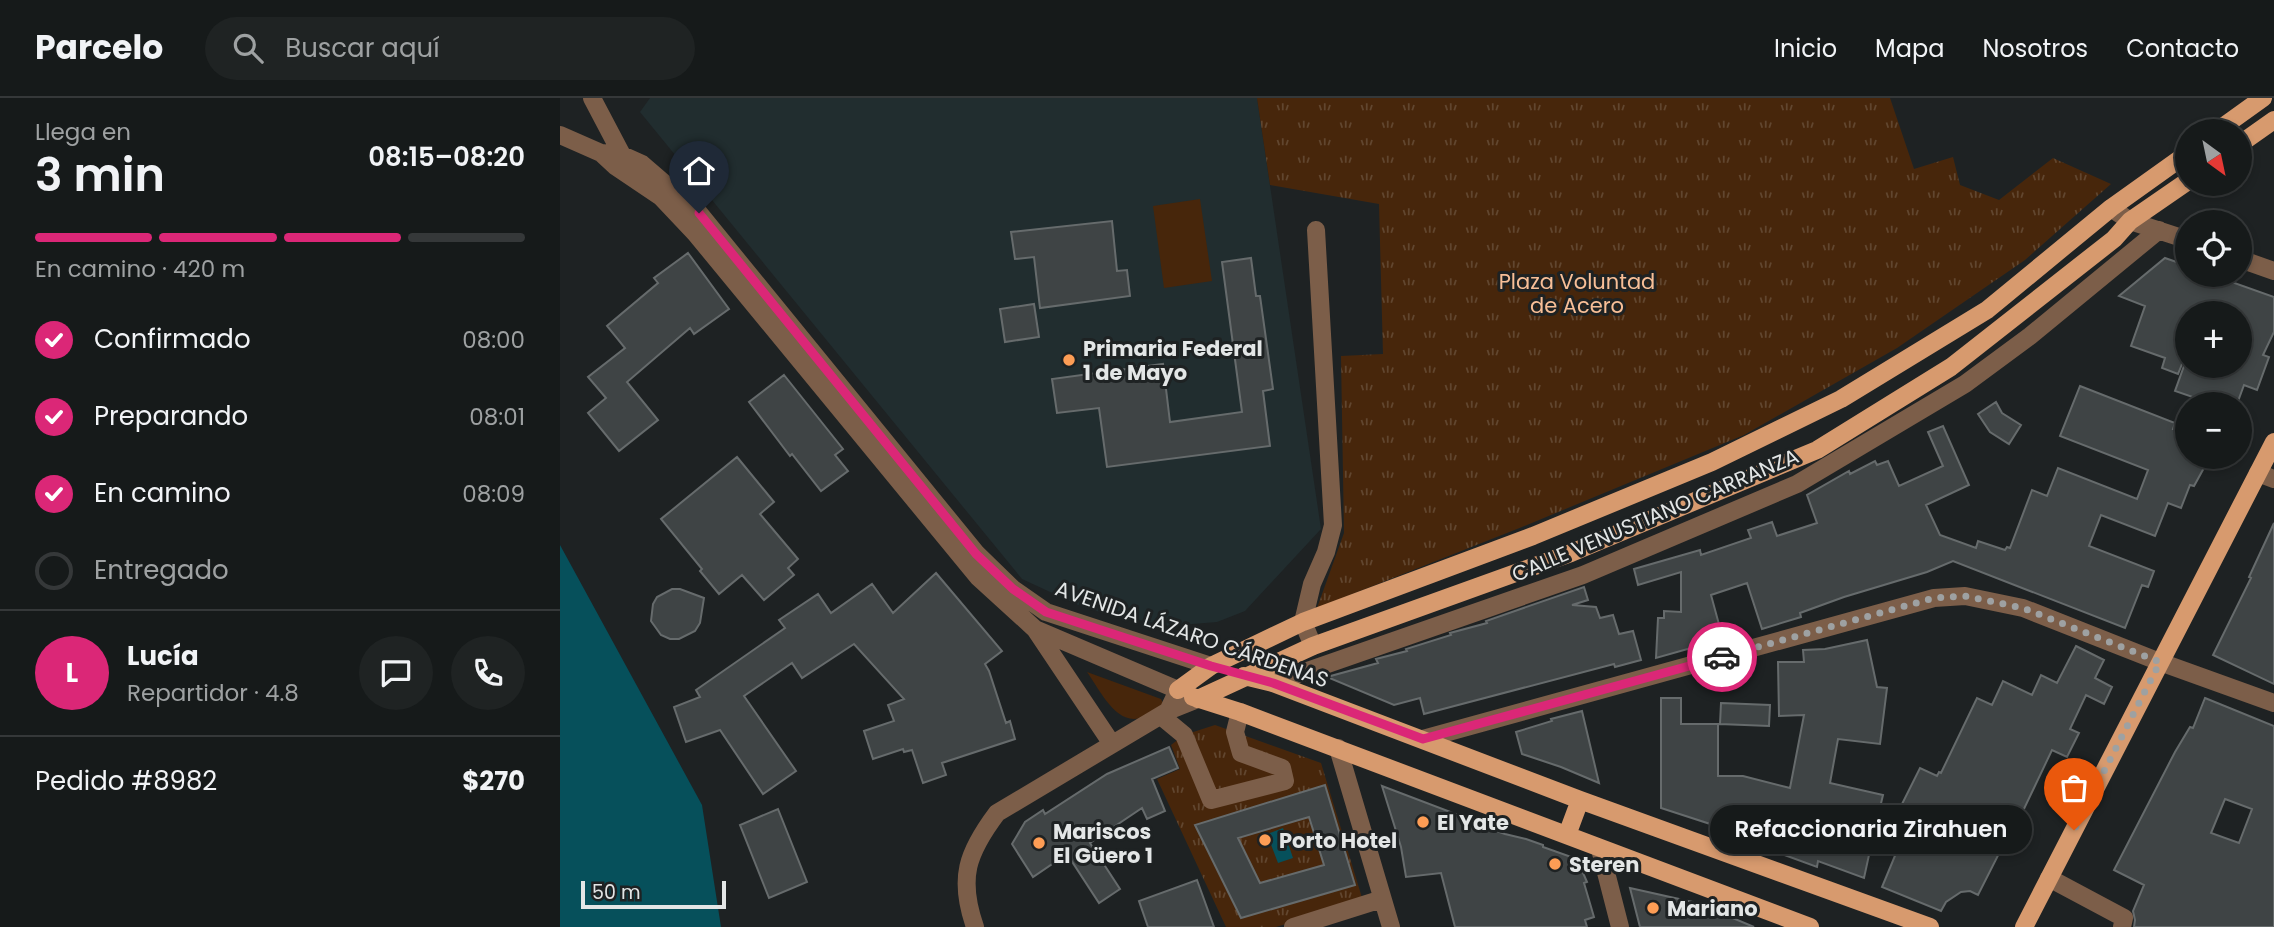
<!DOCTYPE html>
<html lang="es">
<head>
<meta charset="utf-8">
<style>
  :root { --surface:#161a1a; --page:#1f2323; --text:#f1f3f6; --muted:#9ea1a2; --line:#353839; --accent:#db2777 }
  body { margin:0; font-family:Poppins,sans-serif; background:var(--page); color:var(--text); height:100vh; display:flex; flex-direction:column; font-size:26px; white-space:nowrap }
  * { box-sizing:border-box; margin:0 }
  p { font-size:23px; color:var(--muted) }
  .icon { flex:none; width:38px; height:38px; fill:none; stroke:currentColor; stroke-width:2; stroke-linecap:round; stroke-linejoin:round }
  .map { position:relative; flex:1; overflow:hidden }
  .side { display:flex; flex-direction:column; background:var(--surface); width:560px }
  .side>* { flex:none }
  .needle { width:46px; rotate:147deg }
  .tools { position:absolute; left:1615px; top:21px; display:grid; gap:14px }
  .tools a { display:grid; place-items:center; width:77px; height:77px; border-radius:50%; background:var(--surface); box-shadow:0 4px 10px #0003,0 0 0 2px var(--line); font-size:35px }
  .scale { position:absolute; left:21px; bottom:18px; width:145px; box-sizing:border-box; padding-left:7px; border:4px solid #e3e6e6; border-top:0; font-size:19px; line-height:24px; white-space:nowrap; color:#e3e6e6; -webkit-text-stroke:5px #1e2223; paint-order:stroke }
  .pin { position:absolute; display:grid; place-items:center; width:60px; height:60px; color:#fff; margin:-72px -30px; border-radius:50% 50% 50% 0; rotate:-45deg; box-shadow:0 0 7px #0007 }
  .pin .icon { rotate:45deg }
  .courier { position:absolute; display:grid; place-items:center; width:70px; height:70px; margin:-35px; border:5px solid #db2777; border-radius:50%; background:#fff; color:#222; box-shadow:0 2px 9px #0007 }
  .bubble { position:absolute; height:49px; border-radius:24px; background:var(--surface); box-shadow:0 4px 10px #0003,0 0 0 2px var(--line); font-size:23px; font-weight:600; line-height:49px; text-align:center }
  .head em { font-style:normal; font-weight:600 }
  .head div { display:flex; flex-direction:column-reverse }
  .head { display:flex; align-items:center; justify-content:space-between; height:119px; padding:0 35px }
  h1 { font-size:46px; font-weight:600; line-height:52px }
  .bar { display:grid; grid-template-columns:repeat(4,1fr); gap:10px 7px; align-content:center; height:84px; padding:0 35px }
  .bar i { height:9px; border-radius:5px; background:var(--line) }
  .bar .current { background:var(--accent) }
  .bar p { grid-column:span 4 }
  .line { display:flex; align-items:center; gap:18px; padding:0 35px; border-top:2px solid var(--line) }
  .line div { flex:1 }
  .round { display:grid; place-items:center; flex:none; width:74px; height:74px; border-radius:37px; background:var(--page) }
  ol { padding:0 35px; list-style:none }
  li { display:flex; align-items:center; gap:21px; height:77px }
  li p { margin-inline-start:auto }
  li .icon { padding:7px; border-radius:50%; background:var(--accent); color:#fff; stroke-width:4 }
  li:last-child { color:var(--muted) }
  li i { width:38px; height:38px; border:4px solid var(--line); border-radius:50% }
  header { display:flex; align-items:center; gap:42px; box-sizing:border-box; height:98px; padding:0 35px; background:var(--surface); border-bottom:2px solid var(--line) }
  header strong { font-size:33px }
  nav { display:flex; gap:38px; margin-inline-start:auto; font-size:24px }
  .search { width:490px; height:63px; background:var(--page); display:flex; align-items:center; gap:18px; box-sizing:border-box; padding:0 24px; border-radius:38px; color:var(--muted); font-size:26px }
  main { display:flex; flex:1; min-height:0 }
  .map>svg:first-child { display:block }
</style>
</head>
<body>
<header>
<strong>Parcelo</strong>
<div class="search"><svg class="icon" aria-label="search" viewBox="0 0 24 24"><circle cx="10" cy="10" r="6"/><path d="M15 15l6 6"/></svg>Buscar aquí</div>
<nav><a>Inicio</a><a>Mapa</a><a>Nosotros</a><a>Contacto</a></nav>
</header>
<main>
<section class="side">
<div class="head"><div><h1>3 min</h1><p>Llega en</p></div><em>08:15–08:20</em></div>
<div class="bar"><i class="current"></i><i class="current"></i><i class="current"></i><i></i><p>En camino · 420 m</p></div>
<ol>
<li><svg class="icon" aria-label="check" viewBox="0 0 24 24"><path d="M5 12l5 5 9-10"/></svg>Confirmado<p>08:00</p></li>
<li><svg class="icon" aria-label="check" viewBox="0 0 24 24"><path d="M5 12l5 5 9-10"/></svg>Preparando<p>08:01</p></li>
<li><svg class="icon" aria-label="check" viewBox="0 0 24 24"><path d="M5 12l5 5 9-10"/></svg>En camino<p>08:09</p></li>
<li><i></i>Entregado</li>
</ol>
<div class="line" style="height:126px"><b class="round" style="background:var(--accent);color:#fff">L</b><div><b>Lucía</b><p>Repartidor · 4.8</p></div><a class="round"><svg class="icon" aria-label="chat" viewBox="0 0 24 24"><path d="M4 5h16v11H9l-5 4z"/></svg></a><a class="round"><svg class="icon" aria-label="phone" viewBox="0 0 24 24"><path d="M5 4h4l2 5-3 2q2 4 5 5l2-3 5 2v4C11 20 4 13 5 4z"/></svg></a></div>
<div class="line" style="height:91px"><div>Pedido #8982</div><b>$270</b></div>
</section>
<div class="map">
<svg width="1714" height="829" viewBox="0 0 1714 829">
  <defs>
    <pattern id="park-tufts" width="24" height="20" patternUnits="userSpaceOnUse" patternTransform="scale(1.75)"><rect width="24" height="20" fill="#47260b"/><path d="M3 7l-1-3M5 7V3M7 7l1-3M15 17l-1-3M17 17v-4M19 17l1-3" fill="none" stroke="#61462f"/></pattern>
  </defs>
  <rect width="100%" height="100%" fill="#1e2223"/>
  <path fill="#212d2f" d="M90 0H697L761 431 685 513 657 524 608 528 527 511 462 481 80 14Z"/>
  <path fill="#47260b" d="M640 101 652 183 604 190 593 108Z
    M527 574 601 601 603 605C599 613 592 615 585 618 558 632 540 592 527 574Z"/>
  <path fill="url(#park-tufts)" d="M697 0H1330L1354 71 1393 59 1400 87 1439 102 1493 60 1551 86 1465 162 1337 250 1184 337 962 429 757 510 784 435 781 258 823 256 819 106 710 87Z
    M655 627 761 665 803 803 716 829H666L597 681 620 671 611 647 624 637Z"/>
  <path fill="#06505b" d="M0 447 142 707 161 829H0Z
    M723 730 733 760 718 765 707 736Z"/>
  <path fill="#3f4445" stroke="#666b6c" stroke-width="2" fill-rule="evenodd" d="M552 123 557 173 567 172 570 198 480 210 474 159 455 161 451 134Z
    M128 155 169 211 134 236 130 230 67 284 98 322 59 353 28 315 46 300 28 279 65 250 47 228 98 185 94 180Z
    M691 160 696 198H700L713 291 703 293 710 348 547 369 539 310 497 315 492 281 603 266 610 324 682 314 662 164Z
    M1605 160 1628 168V177H1652L1714 199V234L1703 257 1709 259 1697 292 1684 287 1677 306H1653L1615 293 1624 268H1680V215H1628V251L1618 276 1602 270 1605 260 1571 248 1585 208 1559 198Z
    M474 206 479 239 445 244 440 211Z
    M224 277 283 351 275 357 288 373 261 393 232 356 230 358 189 304Z
    M1520 288 1615 325 1613 331 1628 336V359H1650L1634 388 1630 387 1621 410 1608 405 1595 438 1541 417 1529 448 1594 473 1588 489 1582 487 1565 530 1393 463 1367 474 1284 499 1240 515 1241 519 1202 531 1187 485 1151 497 1163 541 1096 560 1098 520H1104V513L1121 514V474L1078 487 1074 471 1140 452 1141 457 1191 440 1188 432 1212 424 1217 438 1257 425 1247 397 1289 373 1290 376 1315 363 1317 367 1328 363 1339 388 1383 368 1368 334 1383 328 1409 387 1366 407 1380 437 1416 450 1418 443 1445 452 1447 449 1450 450 1472 392 1487 398 1498 370 1577 401 1588 372 1500 338Z
    M1436 304 1442 315 1461 327 1449 346 1430 334 1418 316Z
    M177 359 214 404 200 416 238 461 228 470 234 477 204 502 182 477 159 496 140 473 142 471 101 421Z
    M1714 425V586L1653 557 1691 480 1689 479Z
    M376 475 442 553 425 566 429 573 446 625 450 623 455 641 382 665 386 677 363 685 352 652 344 654 343 651 313 661 304 633 334 623 328 607 344 601 294 546 242 580 232 565 184 598 236 673 203 696 160 632 126 644 114 609 140 599 136 592 225 530 219 522 258 496 271 515 312 486 333 515Z
    M1024 489 1028 502 1012 507 1036 509 1040 520 1053 517 1059 536 1073 533 1081 562 1055 569 1054 566 864 616 860 600 834 607 767 579 818 565 816 561 847 553 846 551 891 537 890 535 927 525 926 523Z
    M112 491H120L144 500 140 525 135 533 119 541H110L101 537 91 523 93 506 97 499Z
    M1307 542 1317 589 1327 590 1320 646 1278 641 1270 685 1323 697 1318 718 1300 714 1293 752 1309 757 1304 780 1258 763 1257 769 1211 752 1216 714 1178 712V735L1101 710V600H1121V626H1158V678H1183L1230 690 1244 617 1219 618 1218 564H1244L1243 552 1265 551Z
    M1516 548 1544 562 1535 580 1552 589 1544 606 1526 597 1510 631 1519 635 1507 659 1492 652 1463 713 1461 712 1418 797 1410 793 1401 794 1386 804 1381 813 1322 789 1354 712 1342 706 1360 670 1377 678 1379 674 1381 675 1417 600 1432 607 1443 583 1472 597 1481 577 1497 585Z
    M1645 600 1714 628V829H1574L1575 822 1573 813 1584 787 1554 772 1615 654 1630 629 1633 630ZM1665 701 1692 711 1679 745 1651 735Z
    M1161 605 1210 607 1209 628 1160 626Z
    M1022 613 1039 685 1001 669 962 656 956 634 992 623 991 621Z
    M609 649 618 670 592 681 605 713 587 721 582 710 530 745 560 791 539 805 507 756 473 779 452 746 465 724 483 712 485 716 547 676Z
    M765 687 795 787 681 820 635 727ZM749 719 764 767 700 785 678 740Z
    M822 688 909 721 908 723 945 736 966 741 983 747V749L1017 761 1027 784 1024 785 1034 819 1025 822 1027 829H895L881 775 846 779 841 749Z
    M218 711 247 784 209 800 180 727Z
    M637 782 654 829H588L579 803Z
    M1070 790 1137 805 1194 829H1080Z"/>
  <g fill="none" stroke-linecap="round" stroke-linejoin="round">
    <path stroke="#7c5e49" stroke-width="18" d="M32 0 62 57
      M0 37 41 55 62 57 82 66 139 115 416 455 453 491 486 514 651 568
      M41 55 55 68 101 99 135 135 418 479 475 531 618 592 608 613
      M1551 110 1570 123 1628 142
      M1680 161 1714 173
      M1698 375 1714 381
      M475 531 552 646
      M753 548 743 524 752 486 766 454 773 427 756 132
      M713 585 1023 477 1237 386 1405 286 1470 238 1599 132
      M601 618 624 637 651 702 725 683 722 670 681 655 675 634 680 614
      M863 641 1374 500 1405 498 1463 510 1600 564 1714 605
      M778 650 831 829
      M1040 751 1060 829
      M1489 780 1564 820 1562 829
      M415 829C398 780 407 755 437 715L608 613 638 601
      M733 829 822 801"/>
    <path stroke="#d79a6e" stroke-width="18" d="M1657 33 1703 0
      M1680 46 1714 22
      M684 578 713 585 1020 702 1370 829
      M618 592 651 568 743 524 973 438 1152 364 1281 301 1427 212 1551 110 1628 55
      M633 599 680 614 1250 829
      M638 601 753 548 1011 455 1257 352 1391 269 1554 141 1570 123 1628 83
      M1007 737 1020 702
      M1464 829 1714 344"/>
  </g>
  <g fill="none" stroke-linecap="round" stroke-linejoin="round">
    <path stroke="#9ea1a2" stroke-width="7" stroke-dasharray="0 12.6" d="M1162 559 1374 500 1405 498 1463 510 1600 564 1514 732"/>
    <path stroke="#db2777" stroke-width="9" d="M139 115 416 456 453 491 486 514 651 568 713 585 863 641 1162 559"/>
  </g>
  <g fill="#fd9d55" stroke="#1e2223" stroke-width="2.5">
    <circle cx="509" cy="262" r="7"/>
    <circle cx="863" cy="724" r="7"/>
    <circle cx="705" cy="742" r="7"/>
    <circle cx="479" cy="745" r="7"/>
    <circle cx="995" cy="766" r="7"/>
    <circle cx="1093" cy="810" r="7"/>
  </g>
  <g text-anchor="middle" dominant-baseline="central" stroke-width="6" stroke-linejoin="round" paint-order="stroke">
    <g font-size="21" fill="#f8bf97" stroke="#1e2223">
      <text x="1017" y="183">Plaza Voluntad<tspan x="1017" dy="24">de Acero</tspan></text>
    </g>
    <g font-size="21" font-weight="bold" fill="#e3e6e6" stroke="#1e2223" text-anchor="start">
      <text x="523" y="250">Primaria Federal<tspan x="523" dy="24">1 de Mayo</tspan></text>
      <text x="877" y="724">El Yate</text>
      <text x="493" y="733">Mariscos<tspan x="493" dy="24">El Güero 1</tspan></text>
      <text x="719" y="742">Porto Hotel</text>
      <text x="1009" y="766">Steren</text>
      <text x="1107" y="810">Mariano</text>
    </g>
    <g font-size="21" fill="#e3e6e6" stroke="#1e2223">
      <text transform="translate(1095 417) rotate(-23)">CALLE VENUSTIANO CARRANZA</text>
      <text transform="translate(632 536) rotate(19)">AVENIDA LÁZARO CÁRDENAS</text>
    </g>
  </g>
</svg>
<div class="tools">
<a><svg class="needle" viewBox="-14 -14 28 28"><path d="M0-13l5 13h-10z" fill="#e53935"/><path d="M0 13l5-13h-10z" fill="#9ea1a2"/></svg></a>
<a><svg class="icon" aria-label="locate" viewBox="0 0 24 24"><circle cx="12" cy="12" r="6"/><path d="M12 2v4M12 18v4M2 12h4M18 12h4"/></svg></a>
<a>+</a>
<a>−</a>
</div>
<div class="scale">50 m</div>
<div class="pin" style="left:1514px;top:732px;background:#ea580c"><svg class="icon" aria-label="bag" viewBox="0 0 24 24"><path d="M5 8h14l-1 12H6zM9 8a3 3 0 0 1 6 0"/></svg></div>
<div class="pin" style="left:139px;top:115px;background:#1f2937"><svg class="icon" aria-label="home" viewBox="0 0 24 24"><path d="M3 11l9-7 9 7M6 9v11h12V9"/></svg></div>
<div class="courier" style="left:1162px;top:559px"><svg class="icon" aria-label="car" viewBox="0 0 24 24"><path d="M5 17H2v-5l4-1 3-4h7l3 4 3 1v5h-3M9 17h6M6 11h13"/><circle cx="7" cy="17" r="2"/><circle cx="17" cy="17" r="2"/></svg></div>
<div class="bubble" style="left:1150px;top:707px;width:322px">Refaccionaria Zirahuen</div>
</div>
</main>
</body>
</html>
